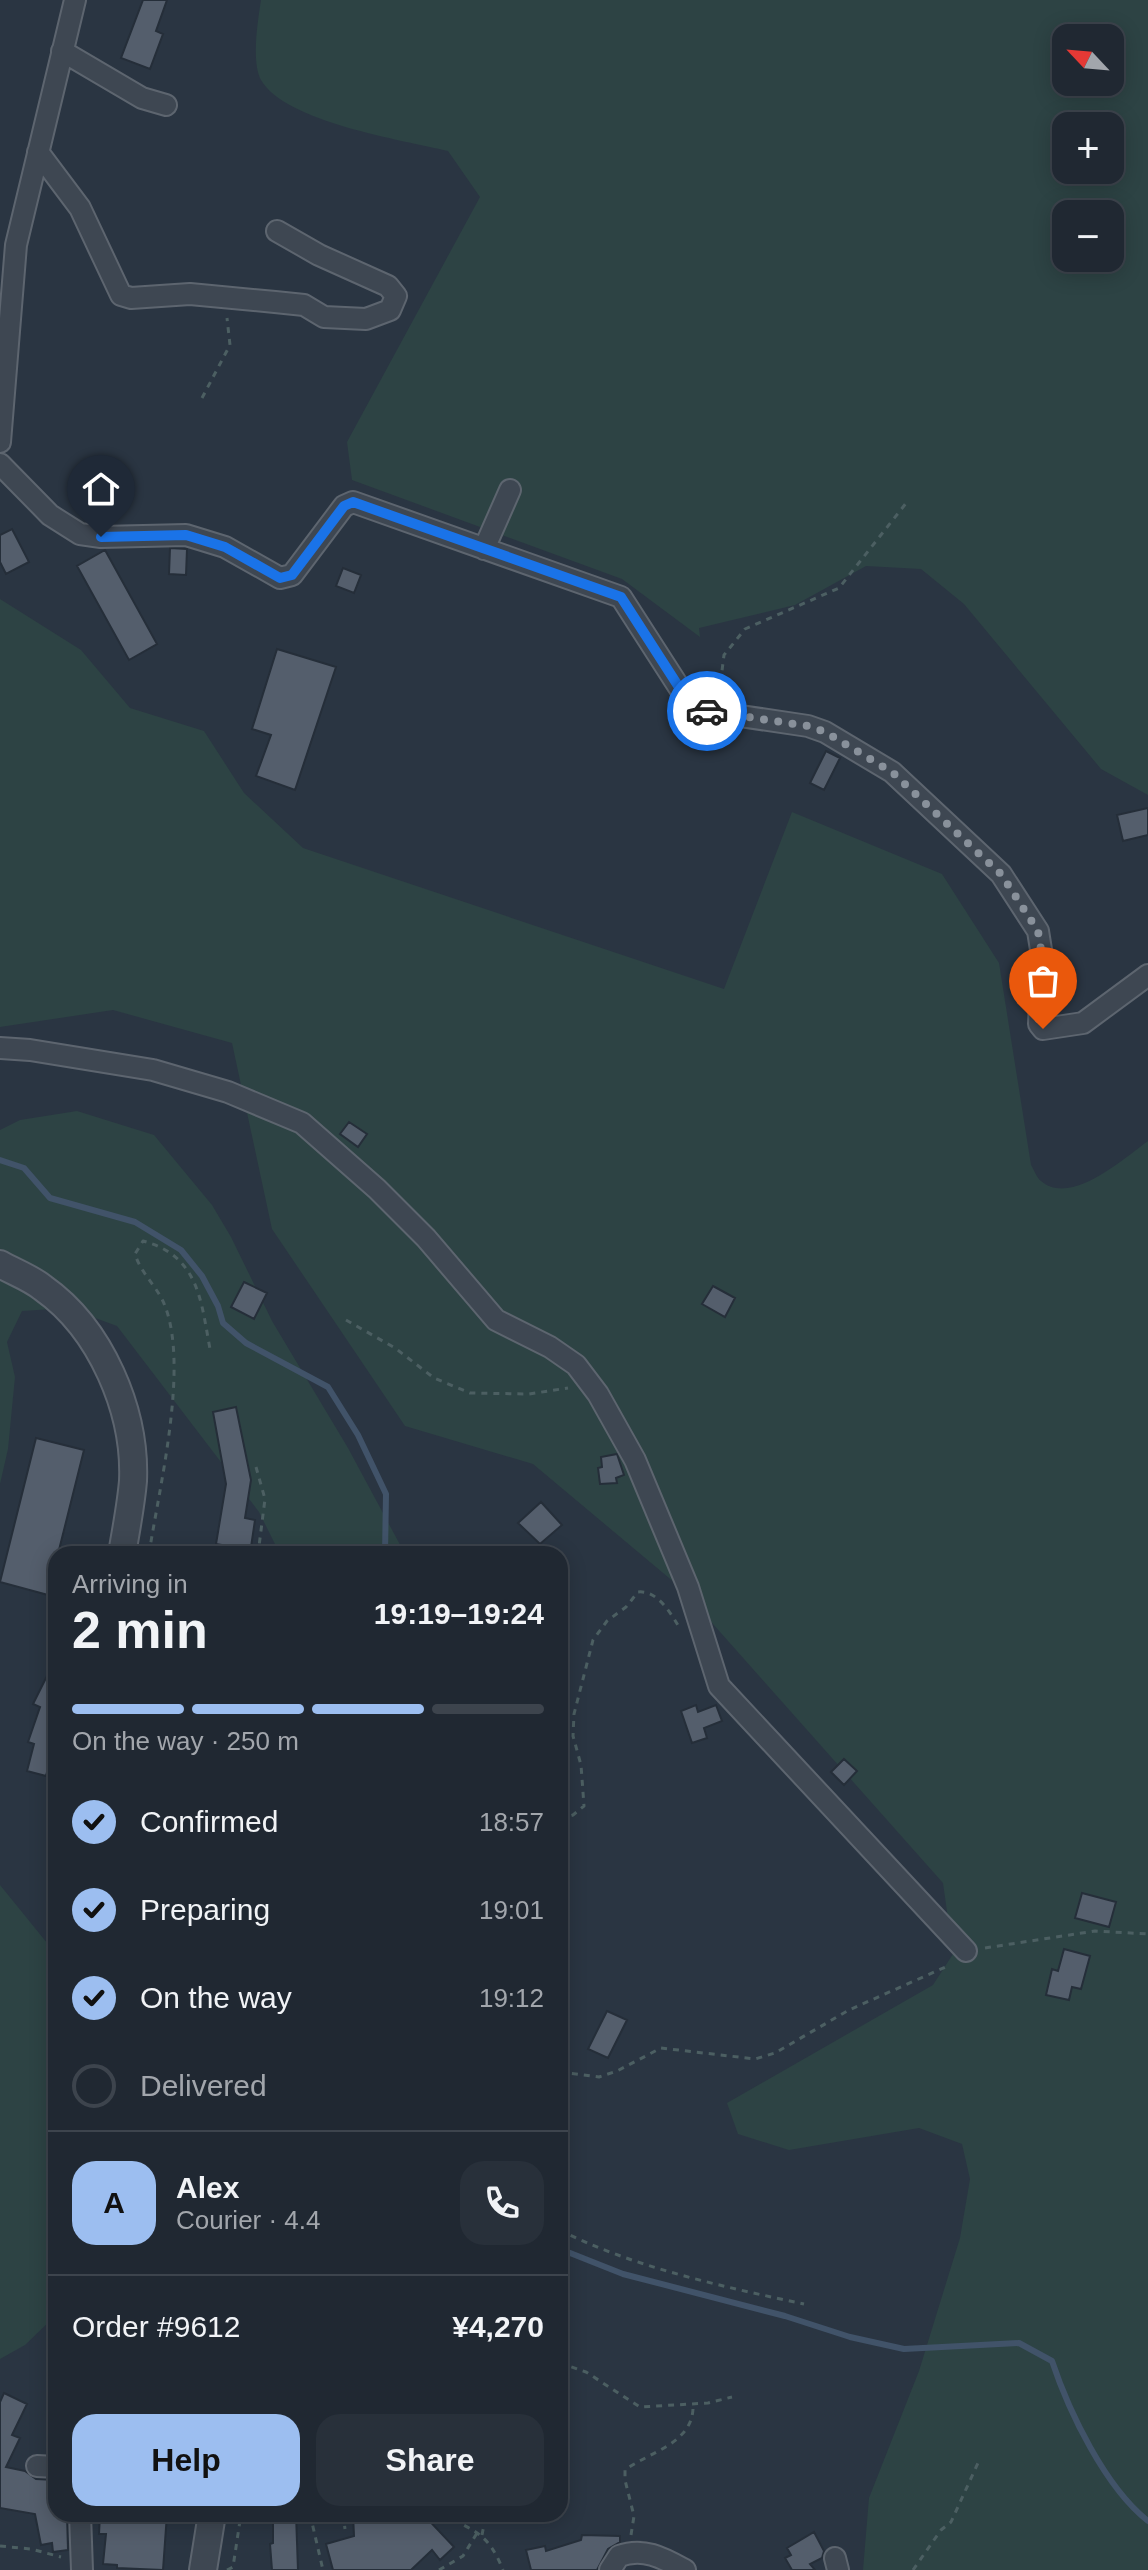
<!DOCTYPE html>
<html lang="en">
<head>
<meta charset="utf-8">
<style>
  :root { --surface:#202832; --page:#28303a; --text:#f1f3f6; --muted:#a2a6ac; --line:#3d444d; --accent:#9cbef0 }
  body { margin:0; font-family:Helvetica,sans-serif; background:var(--page); color:var(--text); height:100vh; display:flex; flex-direction:column; font-size:30px; white-space:nowrap }
  * { box-sizing:border-box; margin:0 }
  p { font-size:26px; color:var(--muted) }
  .icon { flex:none; width:44px; height:44px; fill:none; stroke:currentColor; stroke-width:2; stroke-linecap:round; stroke-linejoin:round }
  .map { position:relative; flex:1; overflow:hidden }
  .sheet { position:absolute; left:48px; top:1546px; width:520px; height:976px; display:flex; flex-direction:column; background:var(--surface); border-radius:24px; box-shadow:0 4px 20px #0003,0 0 0 2px var(--line) }
  .sheet>* { flex:none }
  .needle { width:52px; rotate:296deg }
  .controls { position:absolute; left:1052px; top:24px; display:grid; gap:16px }
  .controls a { display:grid; place-items:center; width:72px; height:72px; border-radius:16px; background:var(--surface); box-shadow:0 4px 20px #0003,0 0 0 2px var(--line); font-size:40px }
  .pin { position:absolute; display:grid; place-items:center; width:68px; height:68px; color:#fff; margin:-82px -34px; border-radius:50% 50% 50% 0; rotate:-45deg; box-shadow:0 0 8px #0007 }
  .pin .icon { rotate:45deg }
  .courier { position:absolute; display:grid; place-items:center; width:80px; height:80px; margin:-40px; border:6px solid #1a73e8; border-radius:50%; background:#fff; color:#222; box-shadow:0 2px 10px #0007 }
  .overview em { font-style:normal; font-weight:800 }
  .overview div { display:flex; flex-direction:column-reverse }
  .overview { display:flex; align-items:center; justify-content:space-between; height:136px; padding:0 24px }
  h1 { font-size:52px; font-weight:800; line-height:60px }
  .bar { display:grid; grid-template-columns:repeat(4,1fr); gap:12px 8px; align-content:center; height:96px; padding:0 24px }
  .bar i { height:10px; border-radius:6px; background:var(--line) }
  .bar .current { background:var(--accent) }
  .bar p { grid-column:span 4 }
  .line { display:flex; align-items:center; gap:20px; padding:0 24px; border-top:2px solid var(--line) }
  .line div { flex:1 }
  .round { display:grid; place-items:center; flex:none; width:84px; height:84px; border-radius:24px; background:var(--page) }
  ol { padding:0 24px; list-style:none }
  li { display:flex; align-items:center; gap:24px; height:88px }
  li p { margin-inline-start:auto }
  li .icon { padding:8px; border-radius:50%; background:var(--accent); color:#111; stroke-width:4 }
  li:last-child { color:var(--muted) }
  li i { width:44px; height:44px; border:4px solid var(--line); border-radius:50% }
  .button { display:flex; gap:16px; margin-top:auto; padding:16px 24px }
  .button a { flex:1; height:92px; border-radius:24px; background:var(--accent); color:#111; font-size:32px; font-weight:800; line-height:92px; text-align:center }
  .button a+a { background:var(--page); color:var(--text) }
  .map>svg:first-child { display:block }
</style>
</head>
<body>
<div class="map">
<svg width="1148" height="2570" viewBox="0 0 1148 2570">
  <rect width="100%" height="100%" fill="#2a3542"/>
  <path fill="#2d4344" fill-rule="evenodd" d="M261 0H1148V795L1101 769 964 604 921 569 866 566 795 605 699 628 700 637 622 579 352 480 347 442 480 197 448 151C402 140 285 122 261 80 251 62 258 20 261 0ZM1066 38H1110V82H1066ZM1066 126H1110V170H1066ZM1066 214H1110V258H1066Z
    M0 599 81 650 130 708 204 731 244 793 303 848 724 989 792 812 942 874 999 963 1031 1165C1034 1170 1037 1178 1041 1181 1071 1207 1124 1158 1148 1141V2570H863L869 2498 919 2371 960 2238 970 2179 962 2144 919 2128 789 2150 738 2134 727 2103 933 1985 953 1954 943 1883 681 1588 533 1464 405 1426 272 1229 232 1043 113 1010 0 1027Z
    M77 1111 154 1135 212 1205 231 1237 272 1321 348 1448 405 1554H280L259 1512 117 1326 68 1308 22 1311 7 1342 15 1377 8 1449 0 1484V1130L20 1120Z
    M0 1885 56 1954V2315L25 2345 0 2359Z"/>
  <g fill="none" stroke-linecap="round" stroke-linejoin="round">
    <path stroke="#415369" stroke-width="6" d="M0 1160 24 1168 50 1198 135 1222 181 1250 202 1276 218 1306 223 1323 246 1343 328 1387 358 1435 386 1494 385 1554
      M560 2249 623 2274 785 2316 850 2337 904 2349 1019 2343 1052 2361C1069 2412 1105 2487 1148 2521
      M473 2516V2514"/>
  </g>
  <path fill="#545e6c" stroke="#252e39" stroke-width="2" d="M143 0H167L156 31 163 34 150 69 121 58Z
    M12 529 29 562 6 574 0 562V535Z
    M170 548 187 549 186 575 169 574Z
    M105 550 157 644 129 660 77 566Z
    M343 568 361 575 354 593 336 586Z
    M277 649 336 667 295 790 256 776 271 735 252 729Z
    M826 751 840 758 824 790 810 783Z
    M1148 808V835L1123 841 1117 815Z
    M349 1122 367 1134 358 1147 340 1134Z
    M244 1282 267 1293 254 1319 231 1307Z
    M713 1286 735 1298 725 1317 702 1304Z
    M236 1407 251 1480 245 1518 255 1520 250 1554 233 1552 234 1547 216 1544 226 1484 213 1412Z
    M36 1438 84 1450 58 1554H56L48 1595 0 1582Z
    M617 1454 624 1475 616 1478 617 1483 600 1484 598 1468 602 1467 601 1457Z
    M541 1502 562 1525 540 1544 518 1523Z
    M56 1658V1731L49 1752 52 1753 46 1776 27 1771 34 1744 28 1742 40 1707 33 1704Z
    M696 1705 698 1712 716 1705 722 1721 704 1728 707 1738 692 1743 681 1711Z
    M844 1759 857 1771 844 1785 831 1772Z
    M1082 1893 1116 1902 1109 1927 1075 1918Z
    M1064 1949 1090 1956 1081 1989 1072 1987 1069 2000 1046 1995 1052 1969 1058 1971Z
    M607 2011 627 2020 608 2058 588 2049Z
    M4 2393 27 2404 12 2435 20 2438 6 2467 25 2471 36 2479 56 2480V2514H67L68 2550 53 2552 52 2543 41 2545 35 2514 0 2508V2402Z
    M100 2514H167L163 2570 117 2568V2565L103 2564 106 2534H99Z
    M273 2514H296L298 2570H272L270 2544 273 2543Z
    M353 2514H423L454 2547 440 2560 432 2550 411 2570H333L326 2544 354 2536Z
    M814 2532 824 2551 822 2558 810 2564 815 2570H792L785 2558 791 2555 787 2548Z
    M582 2535 620 2536V2542L608 2549 597 2570H531L526 2550 545 2546 546 2551 581 2540Z"/>
  <g fill="none" stroke-linecap="round" stroke-linejoin="round">
    <defs>
      <path id="minor" d="M62 51 142 98 166 105
        M38 152 80 208 121 295 131 298 190 294 275 302 304 305 324 317 366 319 390 310 396 296 388 286 319 255 277 231
        M0 442 16 245 75 0
        M0 464 50 515 80 534 101 537 186 535 225 547 280 578 292 575 344 506 353 502 621 597 693 709 808 726 825 732 892 772 1001 874 1038 931 1042 956 1039 1024 1043 1029 1083 1023 1148 975
        M484 549 510 490
        M0 1048 30 1050 153 1070 228 1092 302 1123 377 1189 426 1238 496 1320 550 1347 576 1365 598 1394 635 1460 688 1587 719 1686 966 1951
        M37 2466 56 2467
        M80 2514 82 2570
        M835 2558 838 2570
        M610 2570 619 2556C644 2547 663 2558 685 2570"/>
      <path id="tertiary" d="M0 1264C14 1272 31 1278 43 1288 101 1329 136 1411 133 1481 131 1505 126 1530 122 1554
        M203 2570 212 2514"/>
    </defs>
    <use href="#minor" stroke="#5d656f" stroke-width="24"/>
    <use href="#tertiary" stroke="#5d656f" stroke-width="30"/>
    <path stroke="#4c5f62" stroke-width="3" stroke-dasharray="6 6" stroke-linecap="butt" d="M202 398 230 345 227 318
      M719 694 724 655 745 629 839 588 907 502
      M346 1320 395 1348 434 1378 470 1393 529 1394 568 1388
      M256 1467 265 1499 258 1554
      M149 1554C159 1488 189 1368 165 1306 158 1287 141 1274 135 1254L143 1241C199 1256 201 1301 210 1349
      M178 1554 186 1552 191 1554
      M560 1819 573 1815 584 1806 581 1765 573 1736 574 1714 593 1640 607 1621 626 1607 638 1592C657 1590 670 1612 679 1627
      M985 1948 1095 1931 1148 1934
      M560 2072 599 2077 617 2071 661 2048 755 2059 775 2053 849 2010 950 1965
      M560 2230C632 2267 724 2287 804 2304
      M560 2363 586 2372 640 2407 708 2403 732 2397
      M310 2514 323 2570
      M343 2514 345 2529
      M443 2514C477 2533 488 2533 503 2570
      M482 2535 486 2514
      M631 2535 634 2516 625 2480V2470C651 2451 695 2443 693 2404
      M0 2546 31 2549 61 2557
      M227 2570 233 2567 241 2514
      M439 2570 463 2556 477 2533
      M913 2570 941 2530 951 2522 978 2463"/>
    <use href="#minor" stroke="#3e4752" stroke-width="20"/>
    <use href="#tertiary" stroke="#3e4752" stroke-width="26"/>
  </g>
  <g fill="none" stroke-linecap="round" stroke-linejoin="round">
    <path stroke="#89919b" stroke-width="8" stroke-dasharray="0 14.4" d="M707 711 808 726 825 732 892 772 974 849 1001 874 1038 931 1042 956 1038 1010 1039 1024 1043 1029"/>
    <path stroke="#1a73e8" stroke-width="10" d="M101 537 186 535 225 547 280 578 292 575 344 506 353 502 621 597 693 709 707 711"/>
  </g>
</svg>
<div class="controls">
<a><svg class="needle" viewBox="-14 -14 28 28"><path d="M0-13l5 13h-10z" fill="#e53935"/><path d="M0 13l5-13h-10z" fill="#a2a6ac"/></svg></a>
<a>+</a>
<a>−</a>
</div>
<div class="pin" style="left:1043px;top:1029px;background:#ea580c"><svg class="icon" aria-label="bag" viewBox="0 0 24 24"><path d="M5 8h14l-1 12H6zM9 8a3 3 0 0 1 6 0"/></svg></div>
<div class="pin" style="left:101px;top:537px;background:#1f2937"><svg class="icon" aria-label="home" viewBox="0 0 24 24"><path d="M3 11l9-7 9 7M6 9v11h12V9"/></svg></div>
<div class="courier" style="left:707px;top:711px"><svg class="icon" aria-label="car" viewBox="0 0 24 24"><path d="M5 17H2v-5l4-1 3-4h7l3 4 3 1v5h-3M9 17h6M6 11h13"/><circle cx="7" cy="17" r="2"/><circle cx="17" cy="17" r="2"/></svg></div>
<section class="sheet">
<div class="overview"><div><h1>2 min</h1><p>Arriving in</p></div><em>19:19–19:24</em></div>
<div class="bar"><i class="current"></i><i class="current"></i><i class="current"></i><i></i><p>On the way · 250 m</p></div>
<ol>
<li><svg class="icon" aria-label="check" viewBox="0 0 24 24"><path d="M5 12l5 5 9-10"/></svg>Confirmed<p>18:57</p></li>
<li><svg class="icon" aria-label="check" viewBox="0 0 24 24"><path d="M5 12l5 5 9-10"/></svg>Preparing<p>19:01</p></li>
<li><svg class="icon" aria-label="check" viewBox="0 0 24 24"><path d="M5 12l5 5 9-10"/></svg>On the way<p>19:12</p></li>
<li><i></i>Delivered</li>
</ol>
<div class="line" style="height:144px"><b class="round" style="background:var(--accent);color:#111">A</b><div><b>Alex</b><p>Courier · 4.4</p></div><a class="round"><svg class="icon" aria-label="phone" viewBox="0 0 24 24"><path d="M5 4h4l2 5-3 2q2 4 5 5l2-3 5 2v4C11 20 4 13 5 4z"/></svg></a></div>
<div class="line" style="height:104px"><div>Order #9612</div><b>¥4,270</b></div>
<div class="button"><a>Help</a><a>Share</a></div>
</section>
</div>
</body>
</html>
